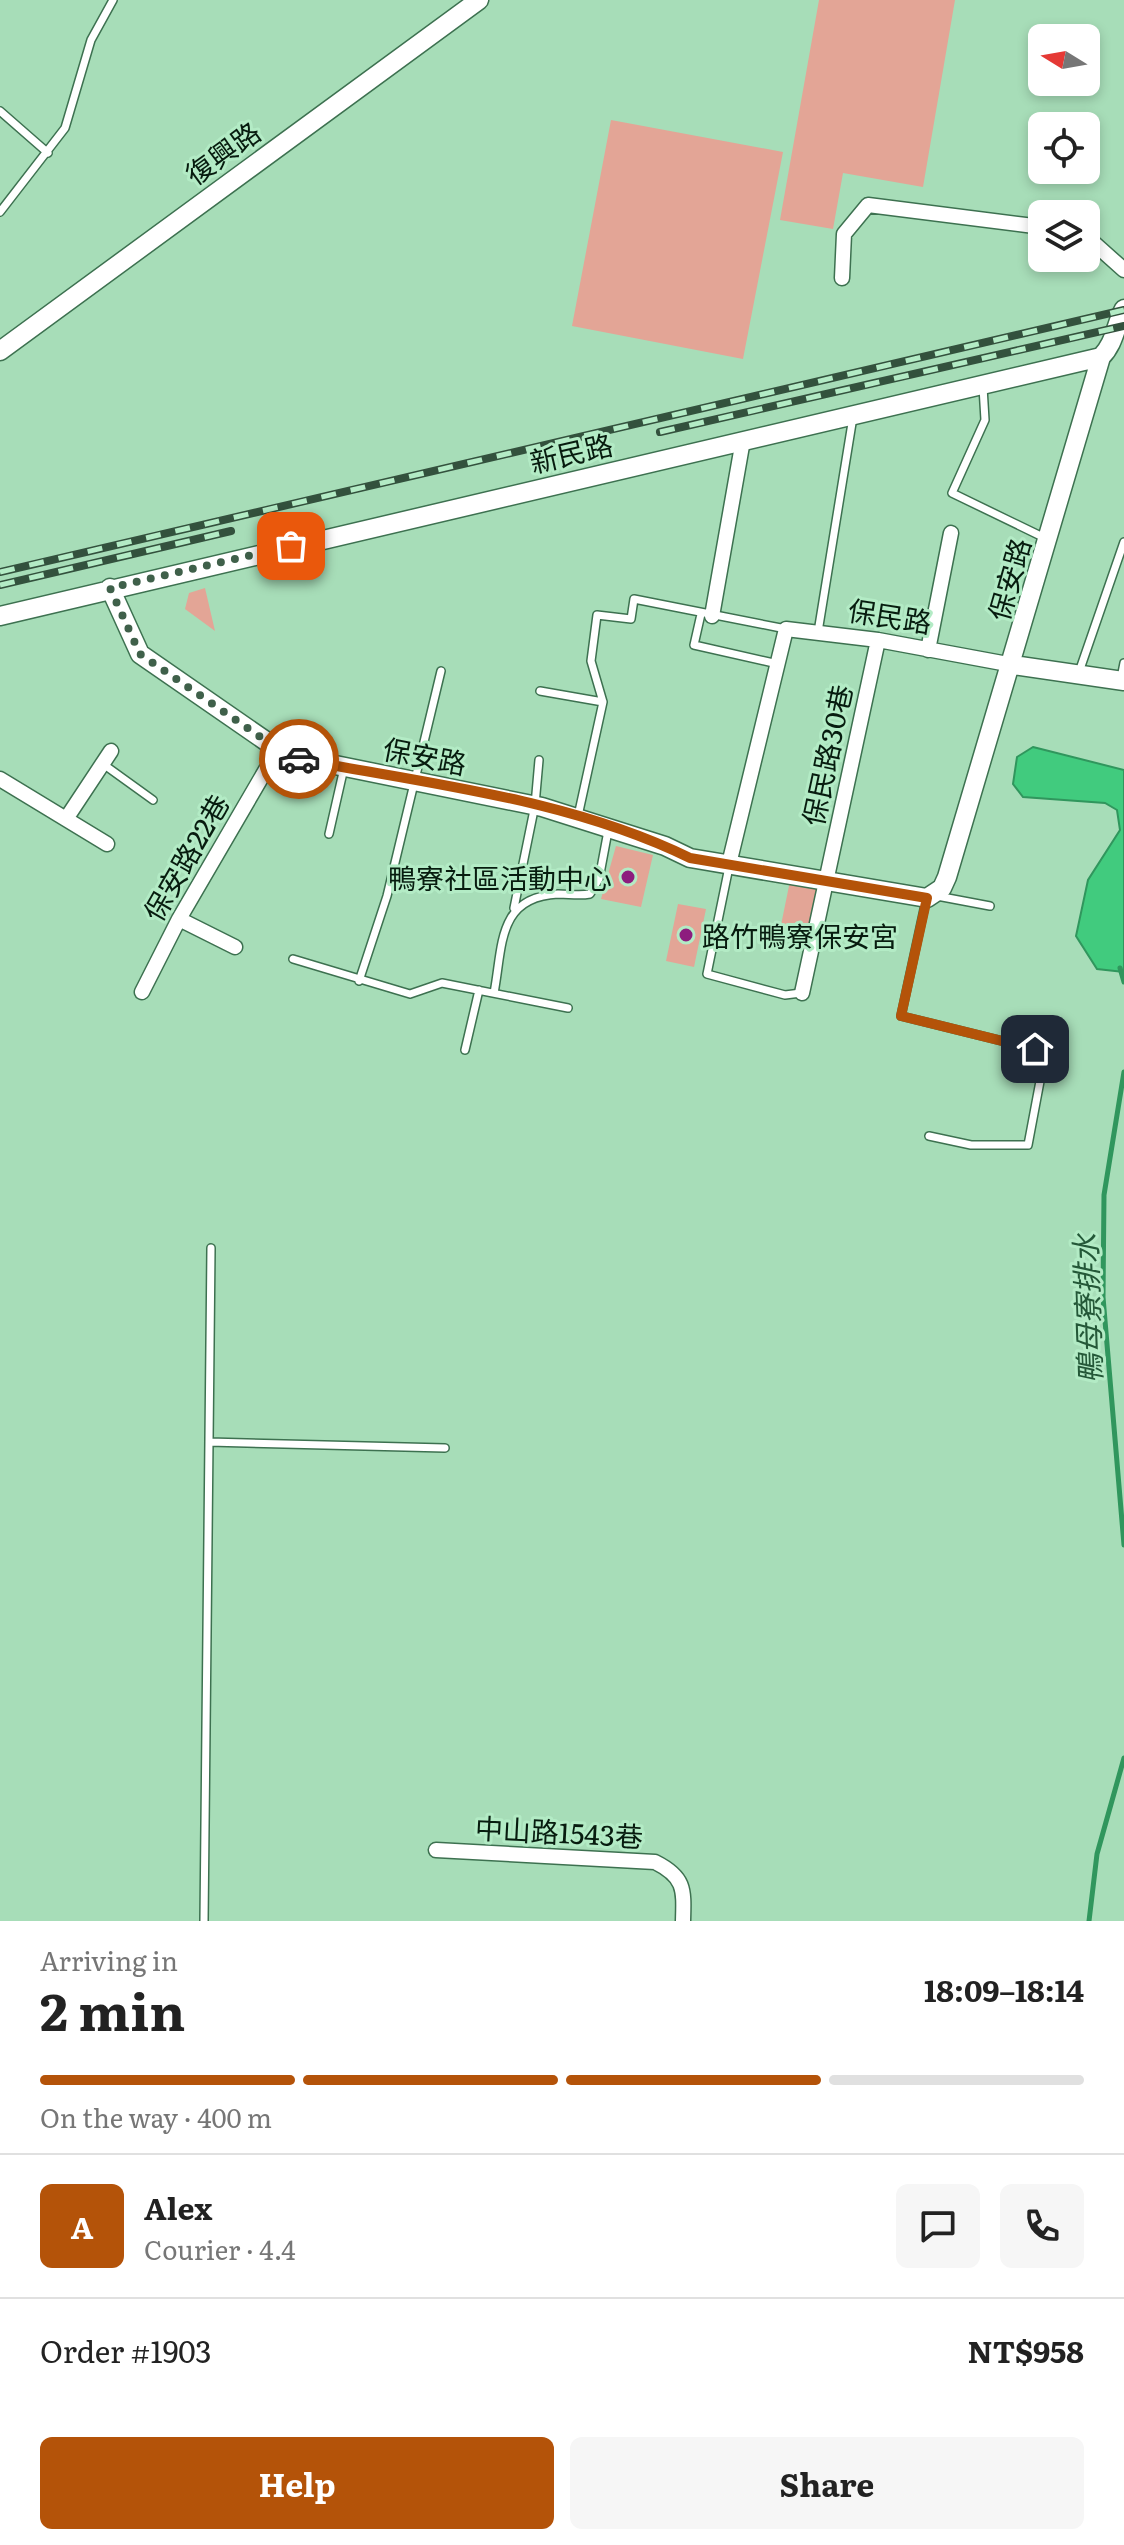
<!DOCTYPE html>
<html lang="en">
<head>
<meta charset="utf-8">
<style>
  :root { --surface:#fff; --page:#f6f6f6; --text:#222; --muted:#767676; --line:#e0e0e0; --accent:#b45309 }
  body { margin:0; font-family:Literata,"Noto Sans TC",serif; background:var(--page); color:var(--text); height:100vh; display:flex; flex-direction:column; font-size:30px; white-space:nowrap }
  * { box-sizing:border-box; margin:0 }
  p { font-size:26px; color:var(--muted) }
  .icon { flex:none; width:44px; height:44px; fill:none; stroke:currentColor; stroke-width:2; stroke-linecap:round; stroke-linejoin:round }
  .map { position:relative; height:1921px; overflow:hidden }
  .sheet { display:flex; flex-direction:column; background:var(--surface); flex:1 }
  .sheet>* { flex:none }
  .needle { width:52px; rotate:281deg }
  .fabs { position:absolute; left:1028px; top:24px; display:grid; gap:16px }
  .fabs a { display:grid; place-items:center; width:72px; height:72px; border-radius:12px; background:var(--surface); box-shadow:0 4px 12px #0003; font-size:40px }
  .pin { position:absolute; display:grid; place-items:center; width:68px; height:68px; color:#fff; margin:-34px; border-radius:16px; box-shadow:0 4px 12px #0006 }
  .courier { position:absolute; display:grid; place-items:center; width:80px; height:80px; margin:-40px; border:6px solid #b45309; border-radius:50%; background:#fff; color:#222; box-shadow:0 2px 10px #0007 }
  .overview em { font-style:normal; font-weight:700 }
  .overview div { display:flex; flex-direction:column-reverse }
  .overview { display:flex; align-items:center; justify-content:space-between; height:136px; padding:0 40px }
  h1 { font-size:52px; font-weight:700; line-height:60px }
  .bar { display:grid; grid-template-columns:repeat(4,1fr); gap:12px 8px; align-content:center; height:96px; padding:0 40px }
  .bar i { height:10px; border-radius:6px; background:var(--line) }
  .bar .active { background:var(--accent) }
  .bar p { grid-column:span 4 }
  .line { display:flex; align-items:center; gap:20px; padding:0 40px; border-top:2px solid var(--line) }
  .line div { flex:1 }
  .round { display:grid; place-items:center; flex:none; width:84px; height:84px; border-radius:12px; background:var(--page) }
  .button { display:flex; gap:16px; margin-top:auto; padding:16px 40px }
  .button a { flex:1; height:92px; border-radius:12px; background:var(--accent); color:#fff; font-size:32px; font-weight:700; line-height:92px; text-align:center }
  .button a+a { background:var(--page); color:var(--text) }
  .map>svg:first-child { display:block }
</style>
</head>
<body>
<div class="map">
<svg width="1124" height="1921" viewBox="0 0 1124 1921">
  <rect width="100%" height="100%" fill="#a7ddb8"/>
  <path fill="#41cb7e" stroke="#30965d" stroke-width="2" d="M1033 747 1124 770V972L1097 969 1076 936 1088 880 1120 830 1117 810 1105 803 1023 797 1013 784 1017 757Z"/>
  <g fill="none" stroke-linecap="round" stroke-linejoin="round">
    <path stroke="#30965d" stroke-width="5" d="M1120 968 1124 982
      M1124 1072 1104 1195 1103 1297 1124 1545
      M1089 1921 1097 1854 1124 1758"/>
  </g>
  <path fill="#e3a596" d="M819 0H955L923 187 843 173 833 229 780 220Z
    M611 120 783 152 743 359 572 326Z
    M205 588 215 631 185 609 189 593Z
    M616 846 653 855 641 907 601 899Z
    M790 881 821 886 810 936 780 930Z
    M678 904 706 909 694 967 666 961Z"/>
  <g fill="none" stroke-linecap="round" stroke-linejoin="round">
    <defs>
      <path id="lane" d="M0 111 48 153
        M0 212 65 128 91 40 113 0
        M983 387 985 420 952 493 1047 539
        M701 614 694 645 778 664
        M818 632 853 417
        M1079 672 1124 542
        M1121 678 1124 663
        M540 691 603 702
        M103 764 153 800
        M578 816 603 702 591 661 597 615 631 619 634 599 786 629
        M329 834 344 768
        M729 867 707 974 785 995 801 993
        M937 896 990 906
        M926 900 901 1016 1035 1049 1044 1060 1028 1145H971L929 1136
        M514 908 535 805 539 760
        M293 959 410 994 442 983 568 1008
        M359 981 387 896 441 671
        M494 993C503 946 497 897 558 894 569 894 579 896 590 894L599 879 608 831
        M465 1050 479 990
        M209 1442 445 1448
        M204 1921 211 1248"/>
      <path id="street" d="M1086 236 1124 270
        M842 278 844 234 868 205 1042 227
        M712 616 743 440
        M928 650 951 533
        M0 779 107 844
        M66 819 111 751
        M729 864 786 629 878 640 1013 665
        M179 919 235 947
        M142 992 179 919 278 749
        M802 993 878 640
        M436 1850 655 1862C685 1877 684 1889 683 1921"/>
      <path id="secondary" d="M0 351 479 0
        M110 588 140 654 286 755 542 807 665 846 690 858 927 898 942 888 947 877 1101 357
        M0 616 1101 357C1115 343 1115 326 1124 309
        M1013 665 1124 681"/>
    </defs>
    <use href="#lane" stroke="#3d7150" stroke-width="10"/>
    <use href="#street" stroke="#3d7150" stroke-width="17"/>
    <use href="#secondary" stroke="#3d7150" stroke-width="21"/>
    <use href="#lane" stroke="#fff" stroke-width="7"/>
    <use href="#street" stroke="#fff" stroke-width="14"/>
    <use href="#secondary" stroke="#fff" stroke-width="18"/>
    <defs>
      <path id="rail" d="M660 432 1124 326
        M0 572 1124 310
        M0 585 231 531"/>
    </defs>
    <use href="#rail" stroke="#33513d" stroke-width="8"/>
    <use href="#rail" stroke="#b3ebc5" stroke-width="5" stroke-dasharray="15" stroke-linecap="butt"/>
  </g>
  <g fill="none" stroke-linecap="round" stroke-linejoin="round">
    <path stroke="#3f604a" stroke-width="8" stroke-dasharray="0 14.4" d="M291 546 110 588 140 654 278 749 299 759"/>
    <path stroke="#b45309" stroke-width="10" d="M299 759C429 784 570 799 690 858L927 898 901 1016 1035 1049"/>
  </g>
  <g fill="#8d1c7e" stroke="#b3ebc5" stroke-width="3">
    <circle cx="628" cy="877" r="8"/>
    <circle cx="686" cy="935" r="8"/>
  </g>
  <g text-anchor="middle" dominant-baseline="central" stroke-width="6" stroke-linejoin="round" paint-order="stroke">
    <g font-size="28" fill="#071c0f" stroke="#b3ebc5">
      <text transform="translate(222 152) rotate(-36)">復興路</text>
      <text transform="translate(571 452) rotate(-13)">新民路</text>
      <text transform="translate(1008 579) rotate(-74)">保安路</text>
      <text transform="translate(890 615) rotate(9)">保民路</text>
      <text transform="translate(425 755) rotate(11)">保安路</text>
      <text transform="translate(826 755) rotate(-78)">保民路30巷</text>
      <text transform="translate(185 857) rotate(-60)">保安路22巷</text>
      <text transform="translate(559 1831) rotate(3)">中山路1543巷</text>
    </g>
    <g font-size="28" fill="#071c0f" stroke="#b3ebc5" text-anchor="end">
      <text x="612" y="877">鴨寮社區活動中心</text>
      <text x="702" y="935" text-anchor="start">路竹鴨寮保安宮</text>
    </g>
    <g font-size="30" font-style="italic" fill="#245838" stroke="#b3ebc5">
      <text transform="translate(1086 1309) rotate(-92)">鴨母寮排水</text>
    </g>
  </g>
</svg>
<div class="fabs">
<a><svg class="needle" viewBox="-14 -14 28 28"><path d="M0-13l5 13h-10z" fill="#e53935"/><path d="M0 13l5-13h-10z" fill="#767676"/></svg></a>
<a><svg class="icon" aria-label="locate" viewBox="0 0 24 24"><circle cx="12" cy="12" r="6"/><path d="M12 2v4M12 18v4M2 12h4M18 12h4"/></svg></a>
<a><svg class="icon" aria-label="layers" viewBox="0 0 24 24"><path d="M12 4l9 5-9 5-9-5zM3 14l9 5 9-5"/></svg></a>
</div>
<div class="pin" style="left:291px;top:546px;background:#ea580c"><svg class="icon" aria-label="bag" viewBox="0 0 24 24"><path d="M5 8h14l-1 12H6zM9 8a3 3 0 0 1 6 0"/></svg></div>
<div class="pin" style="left:1035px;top:1049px;background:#1f2937"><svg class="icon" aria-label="home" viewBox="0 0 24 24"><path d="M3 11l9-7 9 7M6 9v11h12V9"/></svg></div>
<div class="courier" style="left:299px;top:759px"><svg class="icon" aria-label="car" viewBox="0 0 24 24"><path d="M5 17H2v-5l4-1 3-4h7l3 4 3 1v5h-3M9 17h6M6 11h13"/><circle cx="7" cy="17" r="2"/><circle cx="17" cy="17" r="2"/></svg></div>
</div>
<section class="sheet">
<div class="overview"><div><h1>2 min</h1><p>Arriving in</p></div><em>18:09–18:14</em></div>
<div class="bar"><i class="active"></i><i class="active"></i><i class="active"></i><i></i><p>On the way · 400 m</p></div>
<div class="line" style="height:144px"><b class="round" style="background:var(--accent);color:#fff">A</b><div><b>Alex</b><p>Courier · 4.4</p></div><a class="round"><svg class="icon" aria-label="chat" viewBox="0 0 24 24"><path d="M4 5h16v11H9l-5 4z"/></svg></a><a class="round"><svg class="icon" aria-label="phone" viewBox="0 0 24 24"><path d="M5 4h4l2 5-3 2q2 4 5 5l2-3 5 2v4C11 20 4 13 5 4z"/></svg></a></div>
<div class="line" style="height:104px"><div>Order #1903</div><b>NT$958</b></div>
<div class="button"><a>Help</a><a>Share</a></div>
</section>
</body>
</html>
